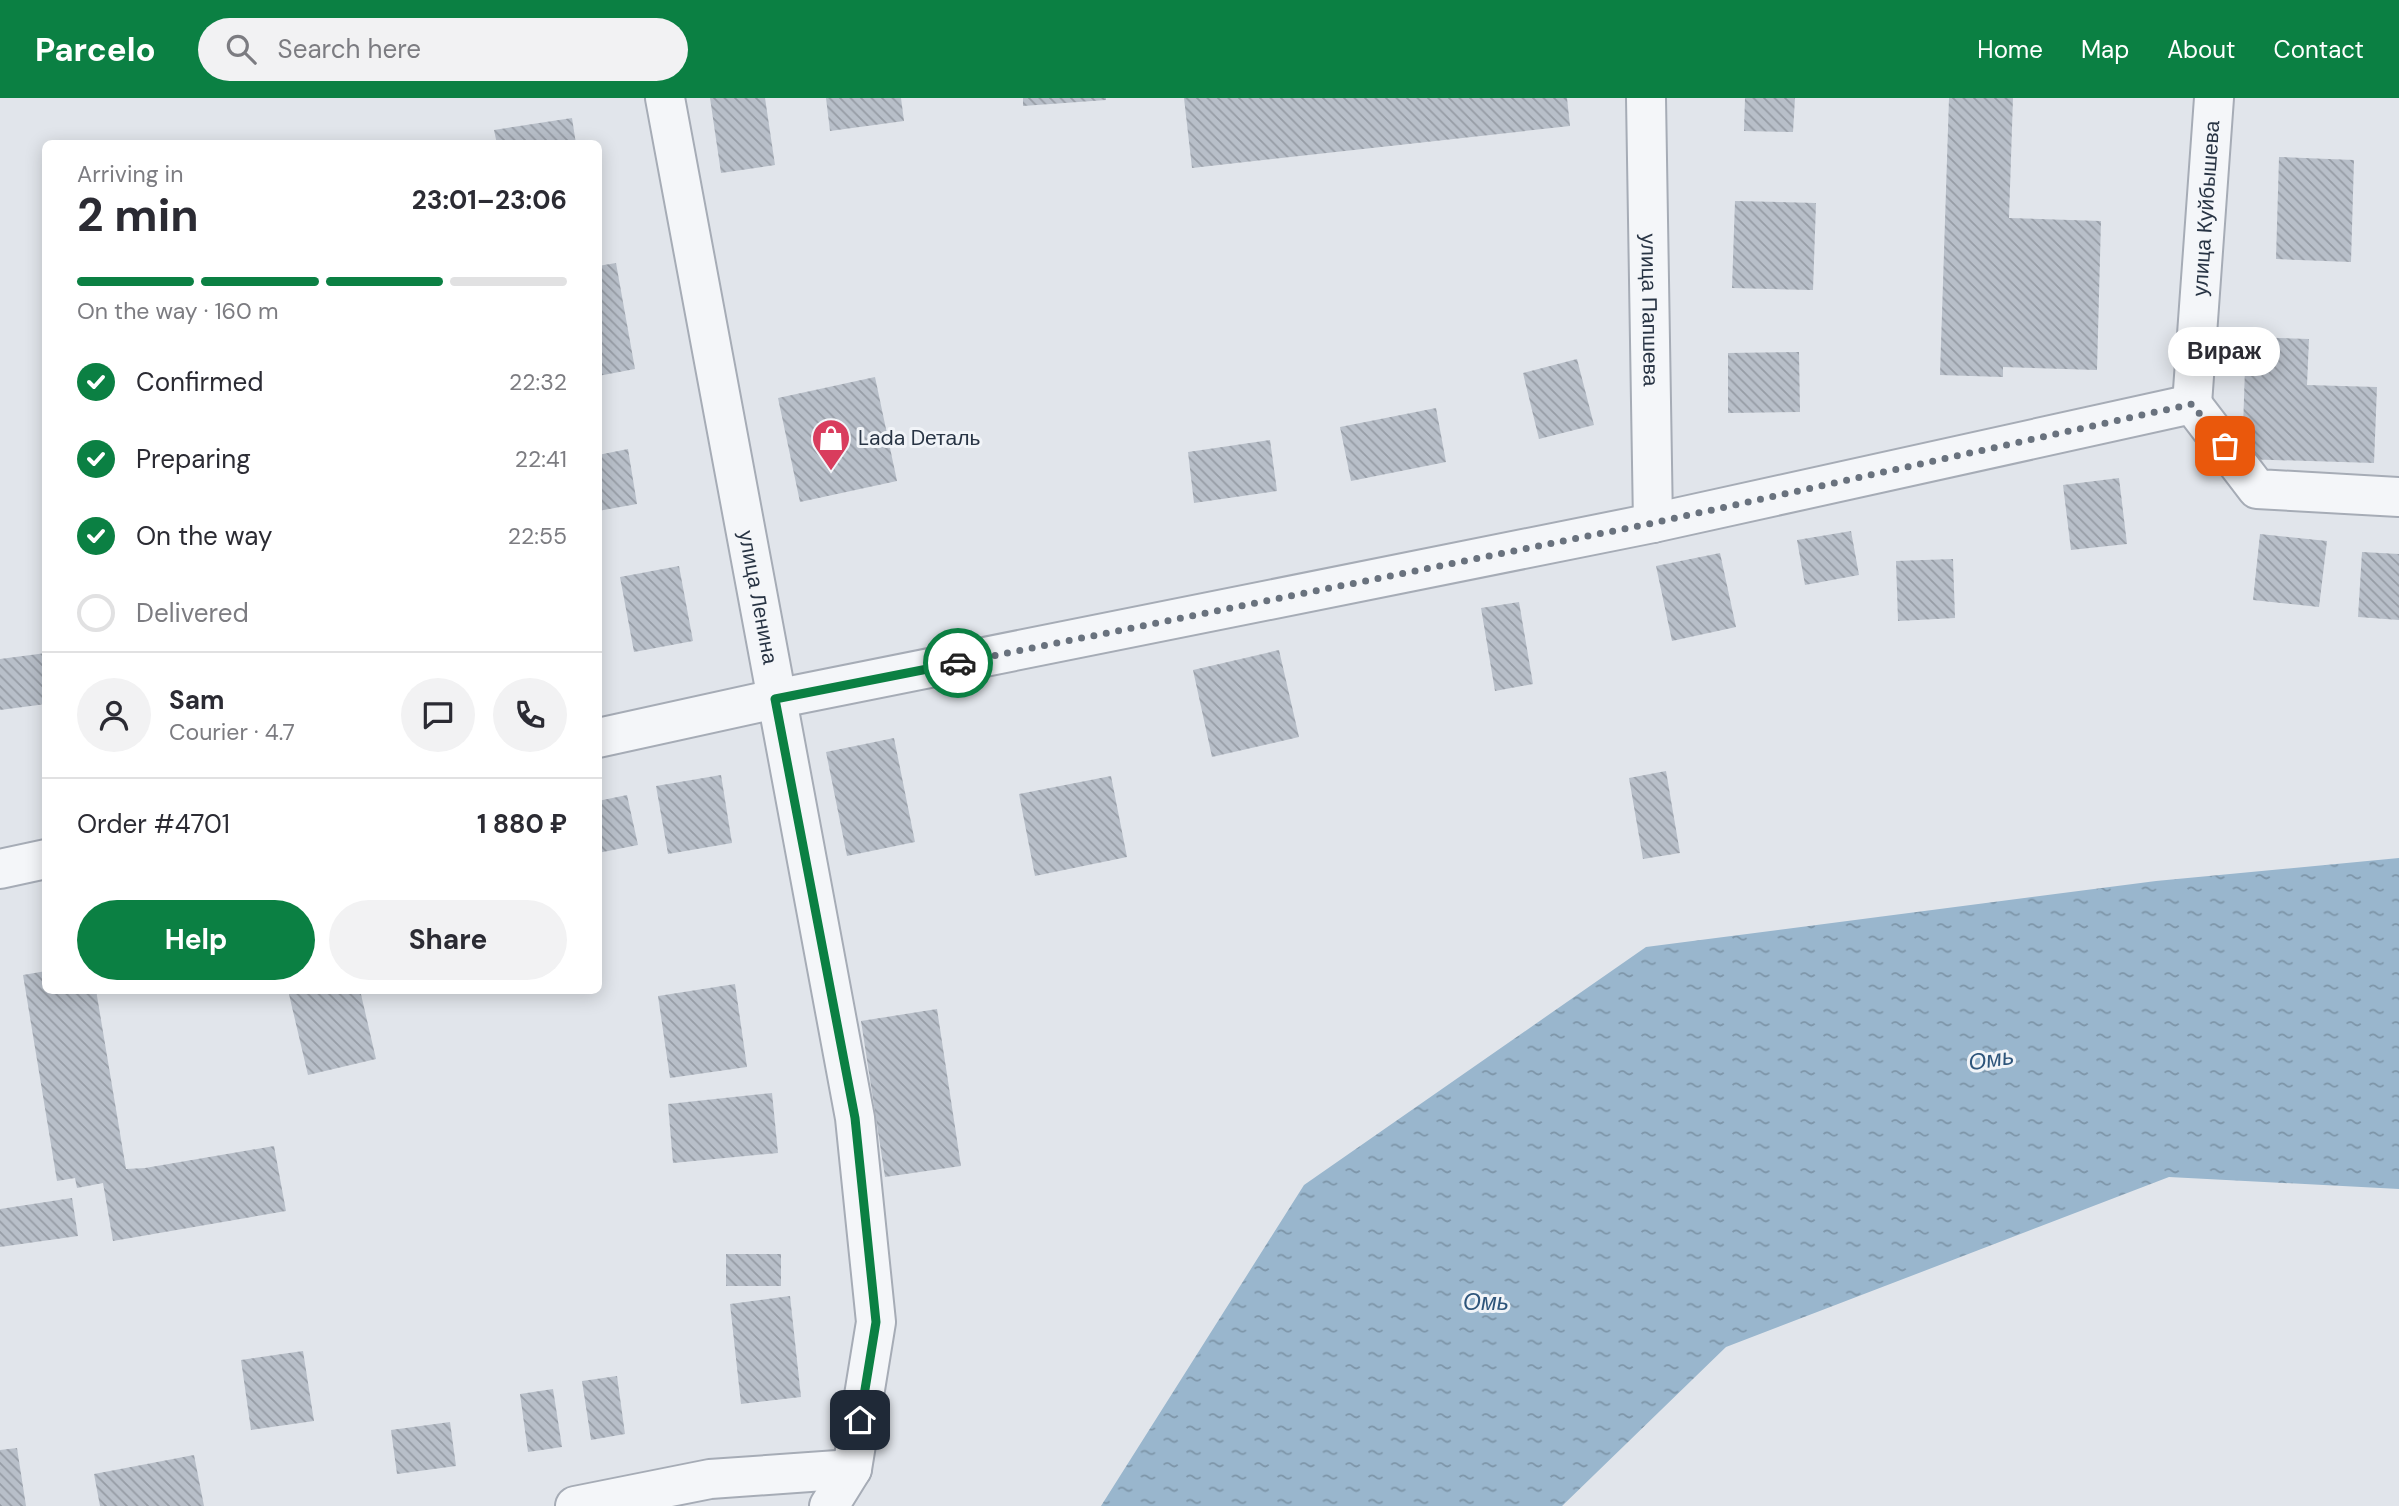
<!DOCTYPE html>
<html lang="en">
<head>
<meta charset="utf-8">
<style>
  :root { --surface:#fff; --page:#f2f2f3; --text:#2b2b33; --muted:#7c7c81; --line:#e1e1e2; --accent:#0b8043 }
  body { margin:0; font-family:"DM Sans",sans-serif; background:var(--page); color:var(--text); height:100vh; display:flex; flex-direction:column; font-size:26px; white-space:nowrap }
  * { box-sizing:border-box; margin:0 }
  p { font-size:23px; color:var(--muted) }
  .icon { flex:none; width:38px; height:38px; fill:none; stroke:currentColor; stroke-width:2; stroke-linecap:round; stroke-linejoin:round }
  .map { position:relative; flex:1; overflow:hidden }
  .panel { position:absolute; left:42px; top:42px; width:560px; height:854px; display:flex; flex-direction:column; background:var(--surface); border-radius:10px; box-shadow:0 4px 18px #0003 }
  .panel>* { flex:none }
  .pin { position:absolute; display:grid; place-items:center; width:60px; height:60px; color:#fff; margin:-30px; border-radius:14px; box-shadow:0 4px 10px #0006 }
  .courier { position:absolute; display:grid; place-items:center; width:70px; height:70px; margin:-35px; border:5px solid #0b8043; border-radius:50%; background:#fff; color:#222; box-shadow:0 2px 9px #0007 }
  .bubble { position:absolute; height:49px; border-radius:24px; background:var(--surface); box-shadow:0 4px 18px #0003; font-size:23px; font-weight:700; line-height:49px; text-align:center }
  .head em { font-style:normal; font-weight:700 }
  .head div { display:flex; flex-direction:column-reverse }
  .head { display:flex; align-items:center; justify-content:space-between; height:119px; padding:0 35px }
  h1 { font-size:46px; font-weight:700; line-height:52px }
  .bar { display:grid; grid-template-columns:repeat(4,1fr); gap:10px 7px; align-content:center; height:84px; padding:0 35px }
  .bar i { height:9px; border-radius:5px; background:var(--line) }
  .bar .active { background:var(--accent) }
  .bar p { grid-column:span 4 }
  .line { display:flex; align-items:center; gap:18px; padding:0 35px; border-top:2px solid var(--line) }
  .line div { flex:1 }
  .round { display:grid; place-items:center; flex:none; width:74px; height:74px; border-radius:37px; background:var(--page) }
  ol { padding:0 35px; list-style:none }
  li { display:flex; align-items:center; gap:21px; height:77px }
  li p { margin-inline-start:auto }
  li .icon { padding:7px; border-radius:50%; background:var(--accent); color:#fff; stroke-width:4 }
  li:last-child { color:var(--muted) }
  li i { width:38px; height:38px; border:4px solid var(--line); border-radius:50% }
  .cta { display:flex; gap:14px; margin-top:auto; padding:14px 35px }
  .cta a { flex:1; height:80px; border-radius:42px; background:var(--accent); color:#fff; font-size:28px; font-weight:700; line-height:80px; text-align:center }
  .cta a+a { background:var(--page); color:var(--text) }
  header { display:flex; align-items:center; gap:42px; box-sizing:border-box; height:98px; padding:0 35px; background:var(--accent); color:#fff }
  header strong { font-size:33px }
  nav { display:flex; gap:38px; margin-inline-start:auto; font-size:24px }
  .search { width:490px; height:63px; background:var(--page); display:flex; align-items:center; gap:18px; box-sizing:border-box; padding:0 24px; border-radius:38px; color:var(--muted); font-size:26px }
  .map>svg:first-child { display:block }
</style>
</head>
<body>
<header>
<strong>Parcelo</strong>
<div class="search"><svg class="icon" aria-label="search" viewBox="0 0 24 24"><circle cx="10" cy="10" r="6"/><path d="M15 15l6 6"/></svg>Search here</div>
<nav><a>Home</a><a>Map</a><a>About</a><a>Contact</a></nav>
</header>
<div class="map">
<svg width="2399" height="1408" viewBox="0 0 2399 1408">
  <defs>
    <pattern id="water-ripples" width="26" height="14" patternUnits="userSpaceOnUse" patternTransform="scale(1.75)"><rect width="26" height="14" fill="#99b6cd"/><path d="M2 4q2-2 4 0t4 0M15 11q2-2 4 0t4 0" fill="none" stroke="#7d95a8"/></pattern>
    <pattern id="building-back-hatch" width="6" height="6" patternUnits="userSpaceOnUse" patternTransform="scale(1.75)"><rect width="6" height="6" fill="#b8bfc9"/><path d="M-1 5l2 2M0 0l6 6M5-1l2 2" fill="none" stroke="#969ca5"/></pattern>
  </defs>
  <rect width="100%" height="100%" fill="#e1e5eb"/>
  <path fill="url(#water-ripples)" d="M2399 760V1091L2169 1079 1726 1249 1562 1408H1101L1304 1087 1646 849 2156 783Z"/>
  <path fill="url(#building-back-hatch)" d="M710 0H765L775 67 721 75Z
    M826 0H901L904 23 830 33Z
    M1023 0H1106V2L1023 8Z
    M1184 0H1567L1570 28 1192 70Z
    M1745 0H1795L1793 34 1744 33Z
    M1949 0H2013L2009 120 2101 123 2097 272 2003 269V279L1940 277Z
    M572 20 576 46H497L494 32Z
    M2279 59 2354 62 2351 164 2276 161Z
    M1735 103 1816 105 1813 192 1732 190Z
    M616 165 635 271 598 278V168Z
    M2246 239 2309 241 2307 287 2377 289 2374 365 2242 361Z
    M1799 254 1800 314 1728 315V255Z
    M1577 261 1594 327 1539 341 1523 275Z
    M875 279 897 383 800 404 778 300Z
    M1436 310 1446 364 1351 383 1340 329Z
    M1270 342 1277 393 1194 405 1188 354Z
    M628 351 637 406 598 413V357Z
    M2119 380 2127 446 2071 452 2063 387Z
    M1851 433 1859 477 1805 487 1797 442Z
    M2260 436 2327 443 2319 509 2253 502Z
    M2362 454 2399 456V522L2358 519Z
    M1720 455 1736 529 1672 543 1656 468Z
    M1953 461 1955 520 1898 523 1896 463Z
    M679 468 693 543 634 554 620 479Z
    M1519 504 1533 586 1495 593 1481 510Z
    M1279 552 1299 639 1212 659 1193 572Z
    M46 555V606L0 612V561Z
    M894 640 915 744 847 758 826 654Z
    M1666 673 1680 755 1643 761 1629 680Z
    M721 677 732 745 668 756 656 688Z
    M1111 678 1127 759 1035 778 1019 696Z
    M627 697 638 747 598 755V703Z
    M46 873V892H96L126 1071 145 1070 274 1048 286 1113 113 1143 103 1085 77 1090 75 1080 57 1083 23 877Z
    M735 886 747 969 670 980 658 898Z
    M288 892H360L376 961 308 977Z
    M937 911 961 1068 885 1079 861 923Z
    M772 995 778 1055 673 1065 668 1006Z
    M72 1100 78 1138 0 1149V1111Z
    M726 1156H781V1188H726Z
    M790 1198 801 1299 741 1306 730 1206Z
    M303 1253 314 1323 251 1332 241 1262Z
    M617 1278 625 1336 591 1342 582 1283Z
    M553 1291 562 1349 528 1354 520 1296Z
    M450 1324 456 1368 397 1376 391 1332Z
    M17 1350 26 1408H0V1352Z
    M194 1357 204 1408H100L94 1376Z"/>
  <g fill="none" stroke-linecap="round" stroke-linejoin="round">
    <defs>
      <g id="minor">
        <path id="s1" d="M665 0 855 1020 876 1224 852 1371 829 1408"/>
        <path id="s2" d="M1646 0 1653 425"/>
        <path id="s3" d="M2192 306 2214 0"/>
        <path d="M2192 306 2257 391 2399 399"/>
        <path d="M598 640 775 601 1653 425 2192 306"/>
        <path d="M0 771 46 761"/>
        <path d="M575 1408 710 1381 852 1371"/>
      </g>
    </defs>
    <use href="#minor" stroke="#a6acb6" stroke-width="42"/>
    <use href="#minor" stroke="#f4f6f9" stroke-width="38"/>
  </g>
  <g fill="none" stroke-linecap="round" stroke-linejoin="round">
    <path stroke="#69727e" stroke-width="7" stroke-dasharray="0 12.6" d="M958 565 1653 425 2192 306 2225 348"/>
    <path stroke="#0b8043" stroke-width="9" d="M860 1322 876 1224 855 1020 775 601 958 565"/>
  </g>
  <defs>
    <symbol id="shop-pin" viewBox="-11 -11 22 30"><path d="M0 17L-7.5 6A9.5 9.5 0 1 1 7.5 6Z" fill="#d93c5d" stroke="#f1f4f8"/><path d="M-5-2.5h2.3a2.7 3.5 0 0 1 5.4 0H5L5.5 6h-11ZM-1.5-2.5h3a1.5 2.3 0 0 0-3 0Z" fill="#fff"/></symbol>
  </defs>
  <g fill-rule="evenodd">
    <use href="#shop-pin" x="809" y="318" width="44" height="60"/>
  </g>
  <g text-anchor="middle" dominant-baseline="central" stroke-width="6" stroke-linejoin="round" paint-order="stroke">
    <g font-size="21" fill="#283444" stroke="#f1f4f8">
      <text stroke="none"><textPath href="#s3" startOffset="196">улица Куйбышева</textPath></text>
      <text stroke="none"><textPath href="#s2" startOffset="212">улица Папшева</textPath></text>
      <text stroke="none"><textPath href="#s1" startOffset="508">улица Ленина</textPath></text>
    </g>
    <g font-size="21" fill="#283444" stroke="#f1f4f8" text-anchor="start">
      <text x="858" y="340">Lada Dеталь</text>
    </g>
    <g font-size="23" font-style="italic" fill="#2e557b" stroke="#f1f4f8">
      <text transform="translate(1991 961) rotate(-9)">Омь</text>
      <text x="1486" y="1204">Омь</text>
    </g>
  </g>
</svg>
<div class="pin" style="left:2225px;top:348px;background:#ea580c"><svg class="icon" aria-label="bag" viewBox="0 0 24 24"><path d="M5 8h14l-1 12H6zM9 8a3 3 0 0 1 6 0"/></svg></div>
<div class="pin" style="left:860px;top:1322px;background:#1f2937"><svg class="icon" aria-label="home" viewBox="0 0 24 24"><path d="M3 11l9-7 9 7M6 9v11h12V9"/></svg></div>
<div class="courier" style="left:958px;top:565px"><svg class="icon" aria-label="car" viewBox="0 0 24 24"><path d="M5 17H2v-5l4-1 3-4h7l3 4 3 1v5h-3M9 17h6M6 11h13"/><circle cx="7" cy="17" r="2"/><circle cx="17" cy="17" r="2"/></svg></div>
<div class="bubble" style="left:2168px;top:229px;width:112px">Вираж</div>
<section class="panel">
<div class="head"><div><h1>2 min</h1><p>Arriving in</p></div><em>23:01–23:06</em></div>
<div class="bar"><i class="active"></i><i class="active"></i><i class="active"></i><i></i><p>On the way · 160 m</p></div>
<ol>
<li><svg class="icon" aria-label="check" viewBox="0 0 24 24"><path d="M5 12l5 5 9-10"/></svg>Confirmed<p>22:32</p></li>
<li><svg class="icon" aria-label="check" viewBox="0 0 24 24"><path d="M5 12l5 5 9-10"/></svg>Preparing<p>22:41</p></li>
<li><svg class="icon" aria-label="check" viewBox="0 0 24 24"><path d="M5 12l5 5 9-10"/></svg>On the way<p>22:55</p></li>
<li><i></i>Delivered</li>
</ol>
<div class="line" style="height:126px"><a class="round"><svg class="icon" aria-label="person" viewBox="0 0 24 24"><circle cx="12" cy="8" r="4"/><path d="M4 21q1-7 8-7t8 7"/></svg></a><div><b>Sam</b><p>Courier · 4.7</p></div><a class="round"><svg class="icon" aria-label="chat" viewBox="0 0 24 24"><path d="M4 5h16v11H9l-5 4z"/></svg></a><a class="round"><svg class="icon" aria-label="phone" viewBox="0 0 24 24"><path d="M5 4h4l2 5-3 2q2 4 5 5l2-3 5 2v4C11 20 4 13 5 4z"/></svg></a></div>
<div class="line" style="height:91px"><div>Order #4701</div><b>1 880 ₽</b></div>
<div class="cta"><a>Help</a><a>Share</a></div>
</section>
</div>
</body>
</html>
